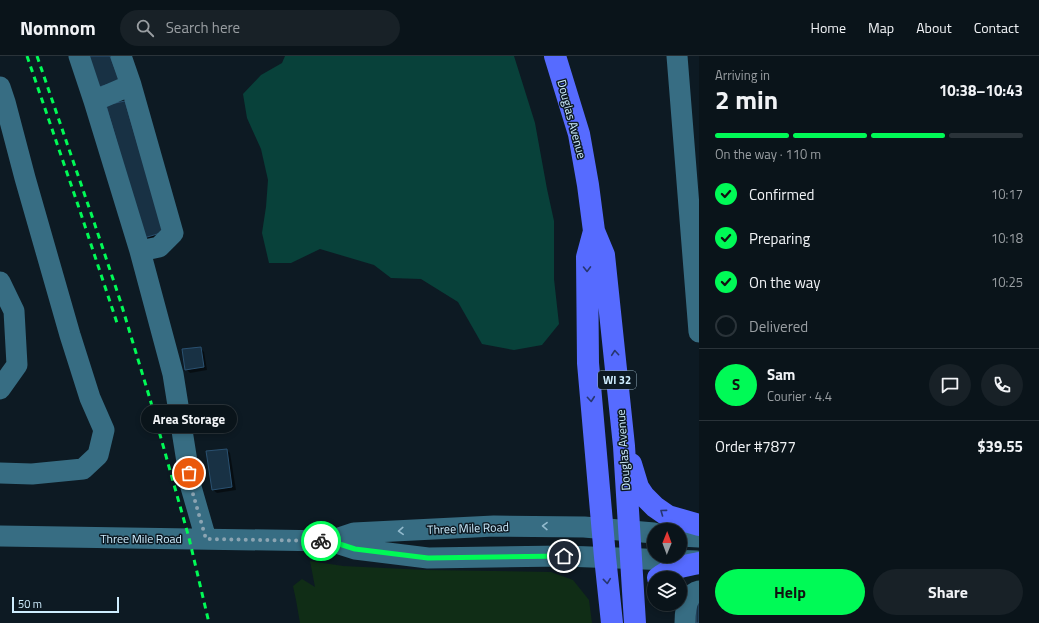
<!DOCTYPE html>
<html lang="en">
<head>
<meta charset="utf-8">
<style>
  :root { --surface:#0a141a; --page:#182127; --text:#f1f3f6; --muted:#999ea2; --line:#2a3339; --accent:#00fa56 }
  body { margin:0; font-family:"Titillium Web",sans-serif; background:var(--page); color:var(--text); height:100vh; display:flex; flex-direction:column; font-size:15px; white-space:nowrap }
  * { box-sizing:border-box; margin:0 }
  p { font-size:13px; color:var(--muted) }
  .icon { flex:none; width:22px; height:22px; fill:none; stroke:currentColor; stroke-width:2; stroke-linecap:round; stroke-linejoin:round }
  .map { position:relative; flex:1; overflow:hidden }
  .panel { display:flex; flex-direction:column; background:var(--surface); width:340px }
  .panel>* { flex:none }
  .needle { width:26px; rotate:1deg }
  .fabs { position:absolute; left:647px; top:467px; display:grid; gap:8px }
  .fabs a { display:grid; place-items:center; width:40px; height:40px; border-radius:50%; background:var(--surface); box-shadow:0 2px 6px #0003,0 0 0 1px var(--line); font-size:20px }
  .scale { position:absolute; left:12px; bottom:10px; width:107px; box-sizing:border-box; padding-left:4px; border:2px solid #cfeeff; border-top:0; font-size:11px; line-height:14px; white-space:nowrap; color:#cfeeff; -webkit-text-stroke:3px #0d1a23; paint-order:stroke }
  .pin { position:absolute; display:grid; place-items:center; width:34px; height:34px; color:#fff; margin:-17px; border:2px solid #fff; border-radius:50%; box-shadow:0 1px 4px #0007 }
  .courier { position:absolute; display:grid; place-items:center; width:40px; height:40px; margin:-20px; border:3px solid #00fa56; border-radius:50%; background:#fff; color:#222; box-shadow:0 1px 5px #0007 }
  .bubble { position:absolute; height:28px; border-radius:14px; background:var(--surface); box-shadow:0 2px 6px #0003,0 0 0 1px var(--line); font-size:13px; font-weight:700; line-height:28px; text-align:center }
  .head em { font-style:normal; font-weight:700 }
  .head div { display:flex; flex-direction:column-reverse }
  .head { display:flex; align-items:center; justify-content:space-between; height:68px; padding:0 16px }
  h1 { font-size:26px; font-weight:700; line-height:30px }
  .bar { display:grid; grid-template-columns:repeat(4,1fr); gap:6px 4px; align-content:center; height:48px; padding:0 16px }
  .bar i { height:5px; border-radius:3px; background:var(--line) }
  .bar .active { background:var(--accent) }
  .bar p { grid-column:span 4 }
  .line { display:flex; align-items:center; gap:10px; padding:0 16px; border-top:1px solid var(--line) }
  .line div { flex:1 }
  .round { display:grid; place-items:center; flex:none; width:42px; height:42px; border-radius:21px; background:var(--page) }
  ol { padding:0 16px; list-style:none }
  li { display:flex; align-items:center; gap:12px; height:44px }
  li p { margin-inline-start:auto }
  li .icon { padding:4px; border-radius:50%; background:var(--accent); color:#111; stroke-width:4 }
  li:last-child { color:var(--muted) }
  li i { width:22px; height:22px; border:2px solid var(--line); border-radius:50% }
  .action { display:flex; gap:8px; margin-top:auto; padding:8px 16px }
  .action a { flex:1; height:46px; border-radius:24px; background:var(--accent); color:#111; font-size:16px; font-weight:700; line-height:46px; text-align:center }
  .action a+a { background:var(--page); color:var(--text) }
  header { display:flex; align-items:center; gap:24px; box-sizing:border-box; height:56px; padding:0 20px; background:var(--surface); border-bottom:1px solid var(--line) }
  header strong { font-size:19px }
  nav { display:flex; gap:22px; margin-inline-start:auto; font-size:14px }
  .search { width:280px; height:36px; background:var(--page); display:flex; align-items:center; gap:10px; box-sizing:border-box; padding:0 14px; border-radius:22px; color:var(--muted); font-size:15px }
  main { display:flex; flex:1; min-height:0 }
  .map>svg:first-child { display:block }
</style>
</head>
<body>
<header>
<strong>Nomnom</strong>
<div class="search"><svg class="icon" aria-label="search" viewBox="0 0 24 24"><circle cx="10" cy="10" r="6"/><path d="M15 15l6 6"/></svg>Search here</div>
<nav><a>Home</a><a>Map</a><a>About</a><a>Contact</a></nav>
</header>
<main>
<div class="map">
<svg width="699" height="567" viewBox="0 0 699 567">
  <rect width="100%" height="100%" fill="#0d1a23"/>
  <path fill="#102d16" d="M310 505 343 510 426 514 551 516 573 524 589 544 592 567H300L296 544 293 530 302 523 315 531Z"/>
  <path fill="#08413a" d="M285 0H514L535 67 547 133 554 165V223L559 268 542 289 514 294 482 288 458 246 421 223 391 222 374 209 320 193 291 207H269L262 177 266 151 268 124 261 93 247 62 243 38 261 19 282 7Z"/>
  <path fill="#0007" d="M133 53 171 183 152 189 145 181Z
    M200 292 204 296 207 314 190 317 186 313Z
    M227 394 230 397 236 434 217 437 213 434Z"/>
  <path fill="#183144" stroke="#2a5171" d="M88 0H110L120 25 99 31Z
    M125 45 164 176 144 182 106 49Z
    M201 291 204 311 185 314 182 293Z
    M227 393 232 431 212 434 206 395Z
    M699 546V567H696V549Z"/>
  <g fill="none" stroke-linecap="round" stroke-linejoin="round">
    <path stroke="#376d83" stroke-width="21" d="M79 0 94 45 140 195 159 191 173 177 131 29 121 0
      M677 0 699 276
      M0 31 5 46 25 122 70 279 90 342 104 374 98 399 83 413 32 418 0 417
      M94 45 131 29
      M140 195 173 318 191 431 206 483
      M0 226 14 255 17 309 0 333
      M0 480 330 485 355 493 428 502 564 500 697 505
      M680 480 699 481
      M330 485 354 477 494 470 584 471 654 477
      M685 567C685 556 686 538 699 535"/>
    <path stroke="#566bff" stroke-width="22" d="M555 0 579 78 588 129 594 175 604 199 624 390 635 567
      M594 175 587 201 588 307 605 501 612 567
      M631 408 638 431 644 440 655 451 668 460 699 469
      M658 522C670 512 685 510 699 507"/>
    <path stroke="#00fa56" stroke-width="3" stroke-dasharray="6 5" stroke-linecap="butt" d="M27 0 78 149 118 270
      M37 0 93 163 120 244 150 343 189 482 209 567"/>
  </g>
  <defs><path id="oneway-chevron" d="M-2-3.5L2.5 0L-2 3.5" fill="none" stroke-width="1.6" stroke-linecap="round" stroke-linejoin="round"/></defs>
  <g stroke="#273670">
    <use href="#oneway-chevron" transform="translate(587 213) rotate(89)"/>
    <use href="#oneway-chevron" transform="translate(615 297) rotate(-95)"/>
    <use href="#oneway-chevron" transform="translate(591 343) rotate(85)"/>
    <use href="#oneway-chevron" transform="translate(663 456) rotate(-144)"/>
    <use href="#oneway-chevron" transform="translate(607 525) rotate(84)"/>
  </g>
  <g stroke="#92bacd">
    <use href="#oneway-chevron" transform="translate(545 470) rotate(-179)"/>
    <use href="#oneway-chevron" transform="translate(401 475) rotate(177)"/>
  </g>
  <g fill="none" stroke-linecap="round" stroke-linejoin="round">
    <path stroke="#8ba4b2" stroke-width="4" stroke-dasharray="0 7.2" d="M189 417 191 431 206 483 321 485"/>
    <path stroke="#00fa56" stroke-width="5" d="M321 485H330L355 493 428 502 564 500"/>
  </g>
  <g text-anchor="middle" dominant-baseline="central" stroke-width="3" stroke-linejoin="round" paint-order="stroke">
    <rect fill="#0d1a23" stroke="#95aebd" stroke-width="1" x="598" y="315" width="38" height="18" rx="3"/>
    <g font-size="11" font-weight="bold" fill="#cfeeff">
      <text x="617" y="324">WI 32</text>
    </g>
    <g font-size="12" fill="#cfeeff" stroke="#0d1a23">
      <text transform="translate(572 63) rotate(75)">Douglas Avenue</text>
      <text transform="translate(623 394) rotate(-94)">Douglas Avenue</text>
      <text transform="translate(468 472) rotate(-2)">Three Mile Road</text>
      <text x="141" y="482">Three Mile Road</text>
    </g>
  </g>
</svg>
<div class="fabs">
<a><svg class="needle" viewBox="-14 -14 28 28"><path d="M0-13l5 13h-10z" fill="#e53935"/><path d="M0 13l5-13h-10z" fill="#999ea2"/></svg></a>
<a><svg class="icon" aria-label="layers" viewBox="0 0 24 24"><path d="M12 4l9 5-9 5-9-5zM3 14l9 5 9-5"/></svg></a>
</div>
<div class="scale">50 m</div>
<div class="pin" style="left:189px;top:417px;background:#ea580c"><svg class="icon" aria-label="bag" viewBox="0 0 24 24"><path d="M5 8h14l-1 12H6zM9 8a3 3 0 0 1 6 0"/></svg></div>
<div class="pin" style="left:564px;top:500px;background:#1f2937"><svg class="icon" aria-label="home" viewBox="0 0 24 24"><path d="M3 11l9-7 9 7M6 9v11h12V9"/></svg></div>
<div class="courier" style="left:321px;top:485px"><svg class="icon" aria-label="bike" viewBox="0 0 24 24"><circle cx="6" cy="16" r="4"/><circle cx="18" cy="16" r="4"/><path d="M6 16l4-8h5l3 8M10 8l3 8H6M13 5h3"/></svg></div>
<div class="bubble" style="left:141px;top:349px;width:96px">Area Storage</div>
</div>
<section class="panel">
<div class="head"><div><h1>2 min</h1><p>Arriving in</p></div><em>10:38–10:43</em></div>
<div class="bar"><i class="active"></i><i class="active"></i><i class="active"></i><i></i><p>On the way · 110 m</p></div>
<ol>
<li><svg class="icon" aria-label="check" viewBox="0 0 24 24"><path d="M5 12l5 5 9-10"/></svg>Confirmed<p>10:17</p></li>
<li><svg class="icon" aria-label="check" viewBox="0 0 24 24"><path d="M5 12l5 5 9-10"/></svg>Preparing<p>10:18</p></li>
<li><svg class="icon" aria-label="check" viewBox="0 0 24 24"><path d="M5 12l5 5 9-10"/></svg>On the way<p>10:25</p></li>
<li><i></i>Delivered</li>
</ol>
<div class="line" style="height:72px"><b class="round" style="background:var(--accent);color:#111">S</b><div><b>Sam</b><p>Courier · 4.4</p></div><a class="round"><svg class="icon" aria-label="chat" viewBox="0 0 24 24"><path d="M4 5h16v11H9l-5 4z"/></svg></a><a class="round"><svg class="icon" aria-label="phone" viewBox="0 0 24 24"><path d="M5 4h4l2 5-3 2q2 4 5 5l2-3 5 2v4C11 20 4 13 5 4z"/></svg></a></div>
<div class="line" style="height:52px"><div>Order #7877</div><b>$39.55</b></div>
<div class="action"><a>Help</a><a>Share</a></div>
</section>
</main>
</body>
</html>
